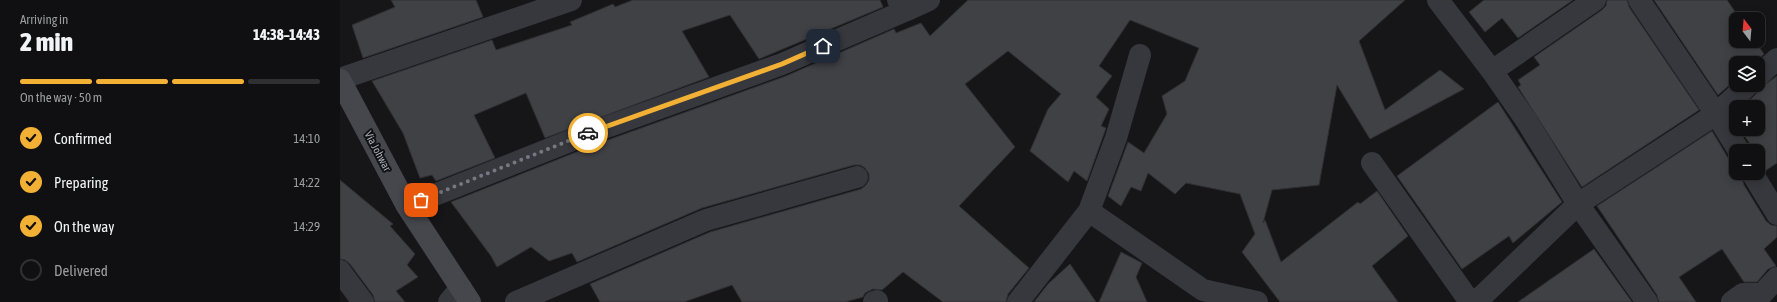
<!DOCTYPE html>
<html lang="en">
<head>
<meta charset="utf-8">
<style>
  :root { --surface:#101012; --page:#19191b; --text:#f1f3f6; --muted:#9c9d9f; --line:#303032; --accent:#f2b134 }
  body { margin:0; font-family:"Asap Condensed",sans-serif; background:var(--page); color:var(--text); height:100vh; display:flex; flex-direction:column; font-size:15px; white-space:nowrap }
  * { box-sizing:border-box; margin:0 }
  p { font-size:13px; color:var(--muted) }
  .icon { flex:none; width:22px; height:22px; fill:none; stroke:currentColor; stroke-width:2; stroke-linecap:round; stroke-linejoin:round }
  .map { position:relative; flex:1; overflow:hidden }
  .sheet { display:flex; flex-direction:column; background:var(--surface); width:340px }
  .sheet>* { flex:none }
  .needle { width:26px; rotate:344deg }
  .tools { position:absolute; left:1389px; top:12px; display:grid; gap:8px }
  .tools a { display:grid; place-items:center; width:36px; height:36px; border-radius:8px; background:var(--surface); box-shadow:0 2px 10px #0003,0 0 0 1px var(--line); font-size:20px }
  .pin { position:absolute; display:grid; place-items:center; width:34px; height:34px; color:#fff; margin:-17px; border-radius:8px; box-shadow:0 2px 6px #0006 }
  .courier { position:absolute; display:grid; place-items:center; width:40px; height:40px; margin:-20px; border:3px solid #f2b134; border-radius:50%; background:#fff; color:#222; box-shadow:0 1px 5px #0007 }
  .head em { font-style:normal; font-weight:800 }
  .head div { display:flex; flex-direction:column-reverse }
  .head { display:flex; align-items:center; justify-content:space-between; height:68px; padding:0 20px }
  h1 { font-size:26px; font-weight:800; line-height:30px }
  .bar { display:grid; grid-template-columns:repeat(4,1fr); gap:6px 4px; align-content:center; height:48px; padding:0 20px }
  .bar i { height:5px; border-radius:3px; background:var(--line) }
  .bar .active { background:var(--accent) }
  .bar p { grid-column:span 4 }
  ol { padding:0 20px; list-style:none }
  li { display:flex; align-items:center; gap:12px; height:44px }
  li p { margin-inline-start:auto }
  li .icon { padding:4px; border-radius:50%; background:var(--accent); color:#111; stroke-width:4 }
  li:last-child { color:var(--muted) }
  li i { width:22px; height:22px; border:2px solid var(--line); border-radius:50% }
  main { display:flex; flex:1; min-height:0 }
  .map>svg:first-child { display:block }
</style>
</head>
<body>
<main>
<section class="sheet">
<div class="head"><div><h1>2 min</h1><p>Arriving in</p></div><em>14:38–14:43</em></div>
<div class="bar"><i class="active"></i><i class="active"></i><i class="active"></i><i></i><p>On the way · 50 m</p></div>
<ol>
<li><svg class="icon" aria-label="check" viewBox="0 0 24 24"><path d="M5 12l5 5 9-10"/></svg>Confirmed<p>14:10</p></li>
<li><svg class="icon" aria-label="check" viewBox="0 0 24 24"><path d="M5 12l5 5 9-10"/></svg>Preparing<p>14:22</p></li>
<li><svg class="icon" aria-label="check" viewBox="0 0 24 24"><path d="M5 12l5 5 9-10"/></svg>On the way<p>14:29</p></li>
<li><i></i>Delivered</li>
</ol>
</section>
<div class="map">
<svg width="1437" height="302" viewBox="0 0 1437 302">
  <rect width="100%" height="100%" fill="#161618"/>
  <path fill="#404145" stroke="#303034" d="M51 0H136L143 17 23 58 12 25 55 7Z
    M293 0H540L543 7 419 59 390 15 342 31 369 77 205 138 186 93 134 115 155 158 96 181 92 175 80 178 63 133 32 81 152 40 156 50 232 25 230 22 273 4 275 7Z
    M628 0H1065L1019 41 1045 110 1100 70 1124 89 1030 139 997 85 979 185 932 190 923 223 925 220 941 262 1018 202 1020 204 1037 191 1068 236 1032 266 1058 302H940L902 252 915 234 900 194 846 183 835 194 808 173 801 191 791 187 781 206 768 196 788 142 804 153 827 114 822 96 845 81 859 48 790 20 759 66 772 76 756 97 769 109 761 126 766 128 747 181 734 171 728 182 690 151 708 109 721 94 668 51 625 84 675 147 619 206 689 268 668 294 666 302H603L563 272 542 290 533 289 525 293 523 297 505 302H402L392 285 344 302H260L250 284 370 232 521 189 526 185 529 180V174L525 168 520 165H514L362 208 237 262 232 253 209 261 191 247 157 267 151 256 111 202 254 145 446 76 554 29 556 33 581 23 590 36Z
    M1144 0H1233L1178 38 1162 18 1145 32 1129 12Z
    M1267 0H1287L1289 7 1359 110 1242 187 1178 87 1181 85 1178 80 1200 65 1194 57 1262 10 1266 6Z
    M1314 0H1387L1400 19H1396V41H1415L1424 54 1414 63H1396V79L1378 95Z
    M1437 76V163L1425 171 1418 162V151H1411L1410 144 1400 129H1418V107H1402L1416 94 1420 88Z
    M1158 102 1222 202 1173 243 1169 236 1122 269 1057 176Z
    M1372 131 1388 158 1396 163V173H1400L1404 185 1426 221 1431 225 1437 226V237L1424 249 1436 266 1428 269 1417 282H1404L1382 249 1339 277 1356 302H1319L1317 295 1257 206Z
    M0 180 53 224 50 226 75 254 67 265 78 277 56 291 65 302H35L33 295 10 264 5 260 0 259Z
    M1254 249 1292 302H1178Z
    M781 252 802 263 796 277 807 302H759Z
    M730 264 756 302H694L708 284Z"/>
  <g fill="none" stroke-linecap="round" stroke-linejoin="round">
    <path stroke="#37383d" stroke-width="22" d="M558 0 567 10 589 0
      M1098 0 1152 71 1186 120 1238 204 1307 302
      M1299 0 1376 114 1399 151
      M1152 71 1255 0
      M1418 76 1437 59
      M0 79 231 0
      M1032 163 1130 302
      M1412 173 1437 214
      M67 206 250 133 442 64 567 10
      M749 211 863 290 917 302
      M0 271 23 302
      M109 302 121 288
      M176 302 366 220 517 177
      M534 302 537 301
      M678 302 749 211 776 138 800 55
      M1136 302 1238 204 1376 114 1408 85
      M1392 302 1403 294H1422L1437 278"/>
    <path stroke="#45474d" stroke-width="22" d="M0 80 67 206 130 302"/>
  </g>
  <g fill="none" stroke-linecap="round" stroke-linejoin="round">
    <path stroke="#757880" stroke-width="4" stroke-dasharray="0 7.2" d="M81 200 248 133"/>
    <path stroke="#f2b134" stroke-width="5" d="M248 133 442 64 483 46"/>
  </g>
  <g text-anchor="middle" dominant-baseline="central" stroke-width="4" stroke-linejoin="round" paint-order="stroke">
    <g font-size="11" fill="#a8adb8" stroke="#111113">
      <text transform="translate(38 151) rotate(62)">Via Johwar</text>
    </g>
  </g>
</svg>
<div class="tools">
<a><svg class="needle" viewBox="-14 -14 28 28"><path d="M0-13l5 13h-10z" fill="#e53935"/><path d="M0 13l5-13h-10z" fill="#9c9d9f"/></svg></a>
<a><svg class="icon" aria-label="layers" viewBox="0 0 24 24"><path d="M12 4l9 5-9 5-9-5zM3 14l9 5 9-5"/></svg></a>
<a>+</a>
<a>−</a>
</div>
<div class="pin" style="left:81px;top:200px;background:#ea580c"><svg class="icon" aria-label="bag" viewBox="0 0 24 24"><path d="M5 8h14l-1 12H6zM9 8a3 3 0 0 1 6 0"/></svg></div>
<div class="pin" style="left:483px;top:46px;background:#1f2937"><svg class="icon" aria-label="home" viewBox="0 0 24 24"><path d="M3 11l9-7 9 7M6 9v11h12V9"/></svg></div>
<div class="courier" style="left:248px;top:133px"><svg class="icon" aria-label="car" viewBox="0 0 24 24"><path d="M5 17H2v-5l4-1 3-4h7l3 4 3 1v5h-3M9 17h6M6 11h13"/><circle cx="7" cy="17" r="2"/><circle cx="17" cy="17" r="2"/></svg></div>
</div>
</main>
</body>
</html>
